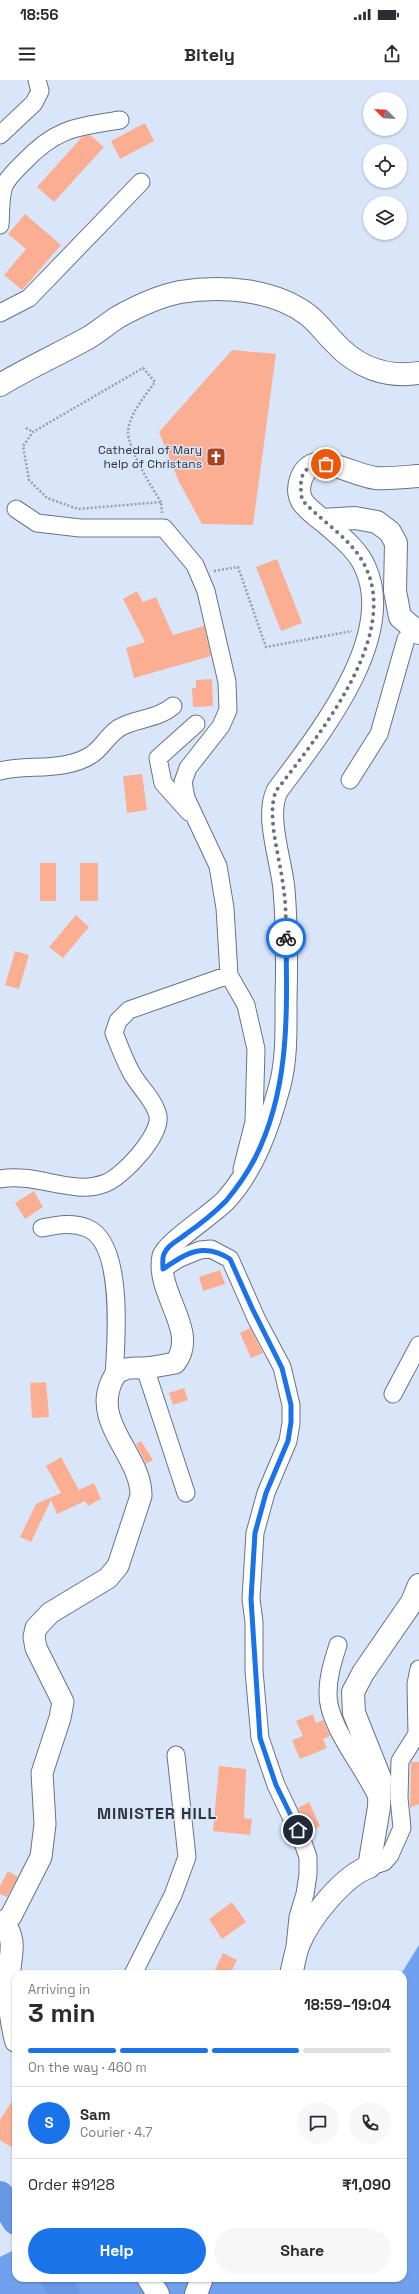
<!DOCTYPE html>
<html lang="en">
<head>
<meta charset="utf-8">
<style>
  :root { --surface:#fff; --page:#f7f7f7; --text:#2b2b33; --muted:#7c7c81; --line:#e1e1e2; --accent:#1a73e8 }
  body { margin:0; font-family:"Space Grotesk",sans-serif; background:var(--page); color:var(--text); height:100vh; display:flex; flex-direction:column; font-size:15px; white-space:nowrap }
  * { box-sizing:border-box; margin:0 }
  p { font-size:13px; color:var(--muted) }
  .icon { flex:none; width:22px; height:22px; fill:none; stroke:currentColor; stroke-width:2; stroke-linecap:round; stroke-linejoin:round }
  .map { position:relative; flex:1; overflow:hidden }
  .details { position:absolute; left:12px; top:1890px; width:395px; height:312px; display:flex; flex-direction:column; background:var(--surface); border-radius:12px; box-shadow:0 1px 3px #0004 }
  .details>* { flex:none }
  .needle { width:26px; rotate:294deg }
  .fabs { position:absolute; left:363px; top:12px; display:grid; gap:8px }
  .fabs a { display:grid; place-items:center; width:44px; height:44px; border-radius:50%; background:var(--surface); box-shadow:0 1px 3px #0004; font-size:20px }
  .pin { position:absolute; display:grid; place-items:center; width:34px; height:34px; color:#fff; margin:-17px; border:2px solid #fff; border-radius:50%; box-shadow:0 1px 4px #0007 }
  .courier { position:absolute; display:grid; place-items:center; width:40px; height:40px; margin:-20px; border:3px solid #1a73e8; border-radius:50%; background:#fff; color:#222; box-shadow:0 1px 5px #0007 }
  .headline em { font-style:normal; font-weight:600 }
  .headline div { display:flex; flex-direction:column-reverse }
  .headline { display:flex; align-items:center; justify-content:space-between; height:68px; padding:0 16px }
  h1 { font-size:26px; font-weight:600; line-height:30px }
  .bar { display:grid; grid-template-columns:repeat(4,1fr); gap:6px 4px; align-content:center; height:48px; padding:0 16px }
  .bar i { height:5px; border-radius:3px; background:var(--line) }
  .bar .selected { background:var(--accent) }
  .bar p { grid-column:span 4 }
  .line { display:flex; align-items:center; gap:10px; padding:0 16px; border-top:1px solid var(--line) }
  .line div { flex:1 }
  .round { display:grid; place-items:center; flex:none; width:42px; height:42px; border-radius:21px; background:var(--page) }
  .action { display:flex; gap:8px; margin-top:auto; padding:8px 16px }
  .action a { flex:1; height:46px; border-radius:24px; background:var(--accent); color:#fff; font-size:16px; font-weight:600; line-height:46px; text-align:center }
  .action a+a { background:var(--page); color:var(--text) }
  .status { display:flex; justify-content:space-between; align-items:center; height:28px; padding:0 20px; background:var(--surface); direction:ltr }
  .status svg { height:11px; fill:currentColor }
  header { display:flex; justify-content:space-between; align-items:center; height:52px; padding:0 16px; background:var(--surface); font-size:18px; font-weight:600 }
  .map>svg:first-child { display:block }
</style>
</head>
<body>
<div class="status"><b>18:56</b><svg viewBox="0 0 49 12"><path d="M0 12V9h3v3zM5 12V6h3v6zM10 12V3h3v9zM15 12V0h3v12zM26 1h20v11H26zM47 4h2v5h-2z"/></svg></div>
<header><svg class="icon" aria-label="menu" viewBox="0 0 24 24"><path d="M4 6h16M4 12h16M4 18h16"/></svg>Bitely<svg class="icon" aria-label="share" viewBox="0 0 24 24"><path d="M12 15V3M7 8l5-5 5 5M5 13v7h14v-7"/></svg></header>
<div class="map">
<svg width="419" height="2214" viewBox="0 0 419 2214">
  <rect width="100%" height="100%" fill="#d9e6fa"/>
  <path fill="#71a1ee" d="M419 1865V2214H0V2177L16 2169V2198H403V1894H401Z"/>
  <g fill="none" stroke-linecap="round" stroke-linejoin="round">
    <path stroke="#6797e3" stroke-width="28" d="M0 2115 16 2141
      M54 2198 66 2214"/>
  </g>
  <path fill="#fcae93" d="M145 43 154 61 120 79 111 61Z
    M90 55 104 67 54 122 37 107 82 57Z
    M25 134 61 165 22 210 4 195 26 169 8 154Z
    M232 270 276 274 253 445 202 444 179 402 159 352Z
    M277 479 302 543 281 551 256 487Z
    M137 511 143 522 156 517 173 555 204 546 211 576 134 598 126 568 145 562 123 519Z
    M212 599 213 626 193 627 192 608H196V600Z
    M142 694 147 730 127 733 123 696Z
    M40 783H56V821H40Z
    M80 783H98V821H80Z
    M76 835 89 847 63 878 49 867Z
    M15 871 29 875 19 909 5 905Z
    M34 1111 43 1127 25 1139 15 1123Z
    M220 1190 225 1204 203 1211 199 1197Z
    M250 1248 263 1273 251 1278 240 1253Z
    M46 1302 49 1337 32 1338 30 1303Z
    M184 1308 188 1320 173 1325 169 1313Z
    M141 1361 153 1380 146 1384 136 1364Z
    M61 1377 79 1410 94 1403 101 1419 88 1426 85 1421 57 1434 51 1420 31 1462 20 1457 36 1424 61 1413 46 1386Z
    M313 1634 316 1643 323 1640 330 1656 323 1659 327 1668 300 1679 292 1660 303 1656 296 1641Z
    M411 1682H419V1724L410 1728Z
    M219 1686 246 1689 244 1738 252 1739 250 1755 213 1751Z
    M309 1722 320 1746 309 1752 298 1728Z
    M8 1791 18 1797 7 1817 0 1814V1806Z
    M232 1822 246 1842 222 1859 209 1839Z
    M223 1873 237 1880 230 1894H213Z
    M16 2015V2070L0 2060V2040Z"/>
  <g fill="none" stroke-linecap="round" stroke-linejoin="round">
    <defs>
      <path id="minor" d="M0 55 34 23 40 11 37 0
        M0 145C1 134 0 116 4 106 8 97 17 89 24 82 56 48 76 47 120 40
        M0 233 29 218 141 102
        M16 429 37 443 80 448H164L195 485 206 511 227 602 228 630 221 646 188 688 183 702 186 718 218 786 225 828 229 895
        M0 691C27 684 65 692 91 675 104 667 109 651 125 645 141 638 159 638 173 626
        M350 700 379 654 406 559
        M189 732 163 703 158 678 196 644
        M0 1099C26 1094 52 1105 78 1107 87 1108 98 1106 106 1103 123 1096 161 1056 158 1036 155 1020 138 1006 131 992 124 979 119 965 114 953L118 941 129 930 229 895 246 925 256 969 254 1042 242 1089
        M42 1148C58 1145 72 1142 87 1148 125 1163 116 1264 114 1296
        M163 1189 178 1179 200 1170 211 1169 230 1179 257 1240 282 1287 291 1325V1343L288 1361 266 1413 255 1453 251 1519 254 1542V1591L260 1658 276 1705 302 1760 308 1777V1795L305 1814 298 1837 295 1867
        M145 1288 186 1413
        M393 1314 419 1265
        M338 1565C333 1581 328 1596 328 1613 327 1645 363 1686 376 1715
        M369 1787 384 1782 390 1775 402 1748 399 1718 400 1681 417 1654 416 1604 419 1589
        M133 1894 173 1815 187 1777 176 1675"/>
      <path id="tertiary" d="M4 1842 11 1836 41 1777 45 1744 42 1693 60 1638 63 1622 36 1568 34 1557 36 1548 50 1533 108 1498 118 1486 141 1416C142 1377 93 1344 111 1303 113 1298 117 1291 123 1290 129 1287 138 1288 144 1288 155 1287 165 1285 175 1283 200 1252 155 1213 163 1176 166 1164 214 1133 226 1120 255 1088 269 1046 280 1005 287 978 286 949 286 921 287 884 287 846 284 809 281 779 265 737 277 711 317 657 398 558 365 487 357 468 337 454 322 440"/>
      <path id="secondary" d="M0 305C28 288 57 275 86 259 97 253 107 244 118 237 136 227 160 216 180 212 221 205 274 209 308 235 318 243 326 254 335 263 357 287 386 298 419 293
        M419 396C405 397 390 399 376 398 357 396 337 382 317 384 302 386 295 408 302 421 306 428 316 435 322 440L355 438 377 442 390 452 396 463 395 511 400 537 419 553
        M0 1845 4 1842C17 1864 10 1873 9 1896 8 1918 11 1940 16 1961
        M291 1894C294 1884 295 1873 299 1864 309 1839 343 1796 369 1787L379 1727 380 1698 354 1633 353 1612 363 1593 412 1522 419 1505
        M148 2198 158 2214
        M196 2214 202 2198"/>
    </defs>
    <use href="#minor" stroke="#687384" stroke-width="19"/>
    <use href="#tertiary" stroke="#687384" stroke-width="23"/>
    <use href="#secondary" stroke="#687384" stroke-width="24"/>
    <path stroke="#959fae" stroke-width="2.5" stroke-dasharray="2 2" stroke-linecap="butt" d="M26 348 33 352
      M161 422C152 408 127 367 128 351 130 333 145 316 155 302L143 288 33 352 23 366 29 400 47 418 78 429 161 422 162 433
      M214 491 238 487 266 567 352 551"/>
    <use href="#minor" stroke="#fff" stroke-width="17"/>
    <use href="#tertiary" stroke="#fff" stroke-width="21"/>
    <use href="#secondary" stroke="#fff" stroke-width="22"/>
  </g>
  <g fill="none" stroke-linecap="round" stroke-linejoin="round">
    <path stroke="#6a727e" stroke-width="4" stroke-dasharray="0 7.2" d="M286 858C286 840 286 822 283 805 280 778 266 735 276 711 317 657 401 557 365 486 352 459 322 442 302 420 299 398 300 385 326 384"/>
    <path stroke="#1a73e8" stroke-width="5" d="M286 858C287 933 290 1009 255 1078 248 1092 236 1109 226 1121 214 1133 199 1145 186 1154 178 1161 168 1164 164 1174 162 1178 163 1185 163 1189 187 1173 203 1162 230 1179L252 1228 282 1288 291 1325V1342L288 1361 266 1413 255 1453 251 1519 260 1658 276 1705 298 1750"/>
  </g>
  <defs>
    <symbol id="church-square" viewBox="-11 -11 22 22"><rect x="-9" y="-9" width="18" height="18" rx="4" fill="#ab441e" stroke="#d9e6fa"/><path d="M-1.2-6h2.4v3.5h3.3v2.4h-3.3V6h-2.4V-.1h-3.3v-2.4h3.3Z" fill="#fff"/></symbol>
  </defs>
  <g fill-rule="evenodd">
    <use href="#church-square" x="205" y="366" width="22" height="22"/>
  </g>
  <g text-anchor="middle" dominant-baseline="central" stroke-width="3" stroke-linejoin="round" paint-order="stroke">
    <g font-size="12" fill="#2f343b" stroke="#d9e6fa" text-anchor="end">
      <text x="202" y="370">Cathedral of Mary<tspan x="202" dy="14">help of Christans</tspan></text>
    </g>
    <g font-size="16" font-weight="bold" letter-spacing="1" fill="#2f343b" stroke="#d9e6fa">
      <text x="157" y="1733">MINISTER HILL</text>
    </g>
  </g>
</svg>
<div class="fabs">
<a><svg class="needle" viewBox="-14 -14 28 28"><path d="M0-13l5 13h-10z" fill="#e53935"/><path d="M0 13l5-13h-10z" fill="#7c7c81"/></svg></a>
<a><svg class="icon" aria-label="locate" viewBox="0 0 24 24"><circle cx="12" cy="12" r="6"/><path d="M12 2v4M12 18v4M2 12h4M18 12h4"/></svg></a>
<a><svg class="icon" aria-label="layers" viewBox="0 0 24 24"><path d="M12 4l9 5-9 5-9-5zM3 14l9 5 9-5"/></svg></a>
</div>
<div class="pin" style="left:326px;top:384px;background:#ea580c"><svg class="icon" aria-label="bag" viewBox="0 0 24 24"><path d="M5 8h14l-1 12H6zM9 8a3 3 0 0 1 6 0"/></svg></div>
<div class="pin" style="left:298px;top:1750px;background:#1f2937"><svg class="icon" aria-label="home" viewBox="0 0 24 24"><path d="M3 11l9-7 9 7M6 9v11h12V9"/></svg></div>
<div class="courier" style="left:286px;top:858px"><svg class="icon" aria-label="bike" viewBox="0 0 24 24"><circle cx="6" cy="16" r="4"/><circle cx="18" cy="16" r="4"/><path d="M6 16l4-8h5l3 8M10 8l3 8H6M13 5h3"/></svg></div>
<section class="details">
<div class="headline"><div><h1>3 min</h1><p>Arriving in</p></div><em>18:59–19:04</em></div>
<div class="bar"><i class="selected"></i><i class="selected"></i><i class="selected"></i><i></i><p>On the way · 460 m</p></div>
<div class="line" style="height:72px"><b class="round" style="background:var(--accent);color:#fff">S</b><div><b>Sam</b><p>Courier · 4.7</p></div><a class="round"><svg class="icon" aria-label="chat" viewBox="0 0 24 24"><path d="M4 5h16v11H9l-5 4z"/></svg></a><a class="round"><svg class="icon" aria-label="phone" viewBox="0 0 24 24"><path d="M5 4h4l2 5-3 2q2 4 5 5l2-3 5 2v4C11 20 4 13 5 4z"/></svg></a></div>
<div class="line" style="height:52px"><div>Order #9128</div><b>₹1,090</b></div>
<div class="action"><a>Help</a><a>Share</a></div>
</section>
</div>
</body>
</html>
